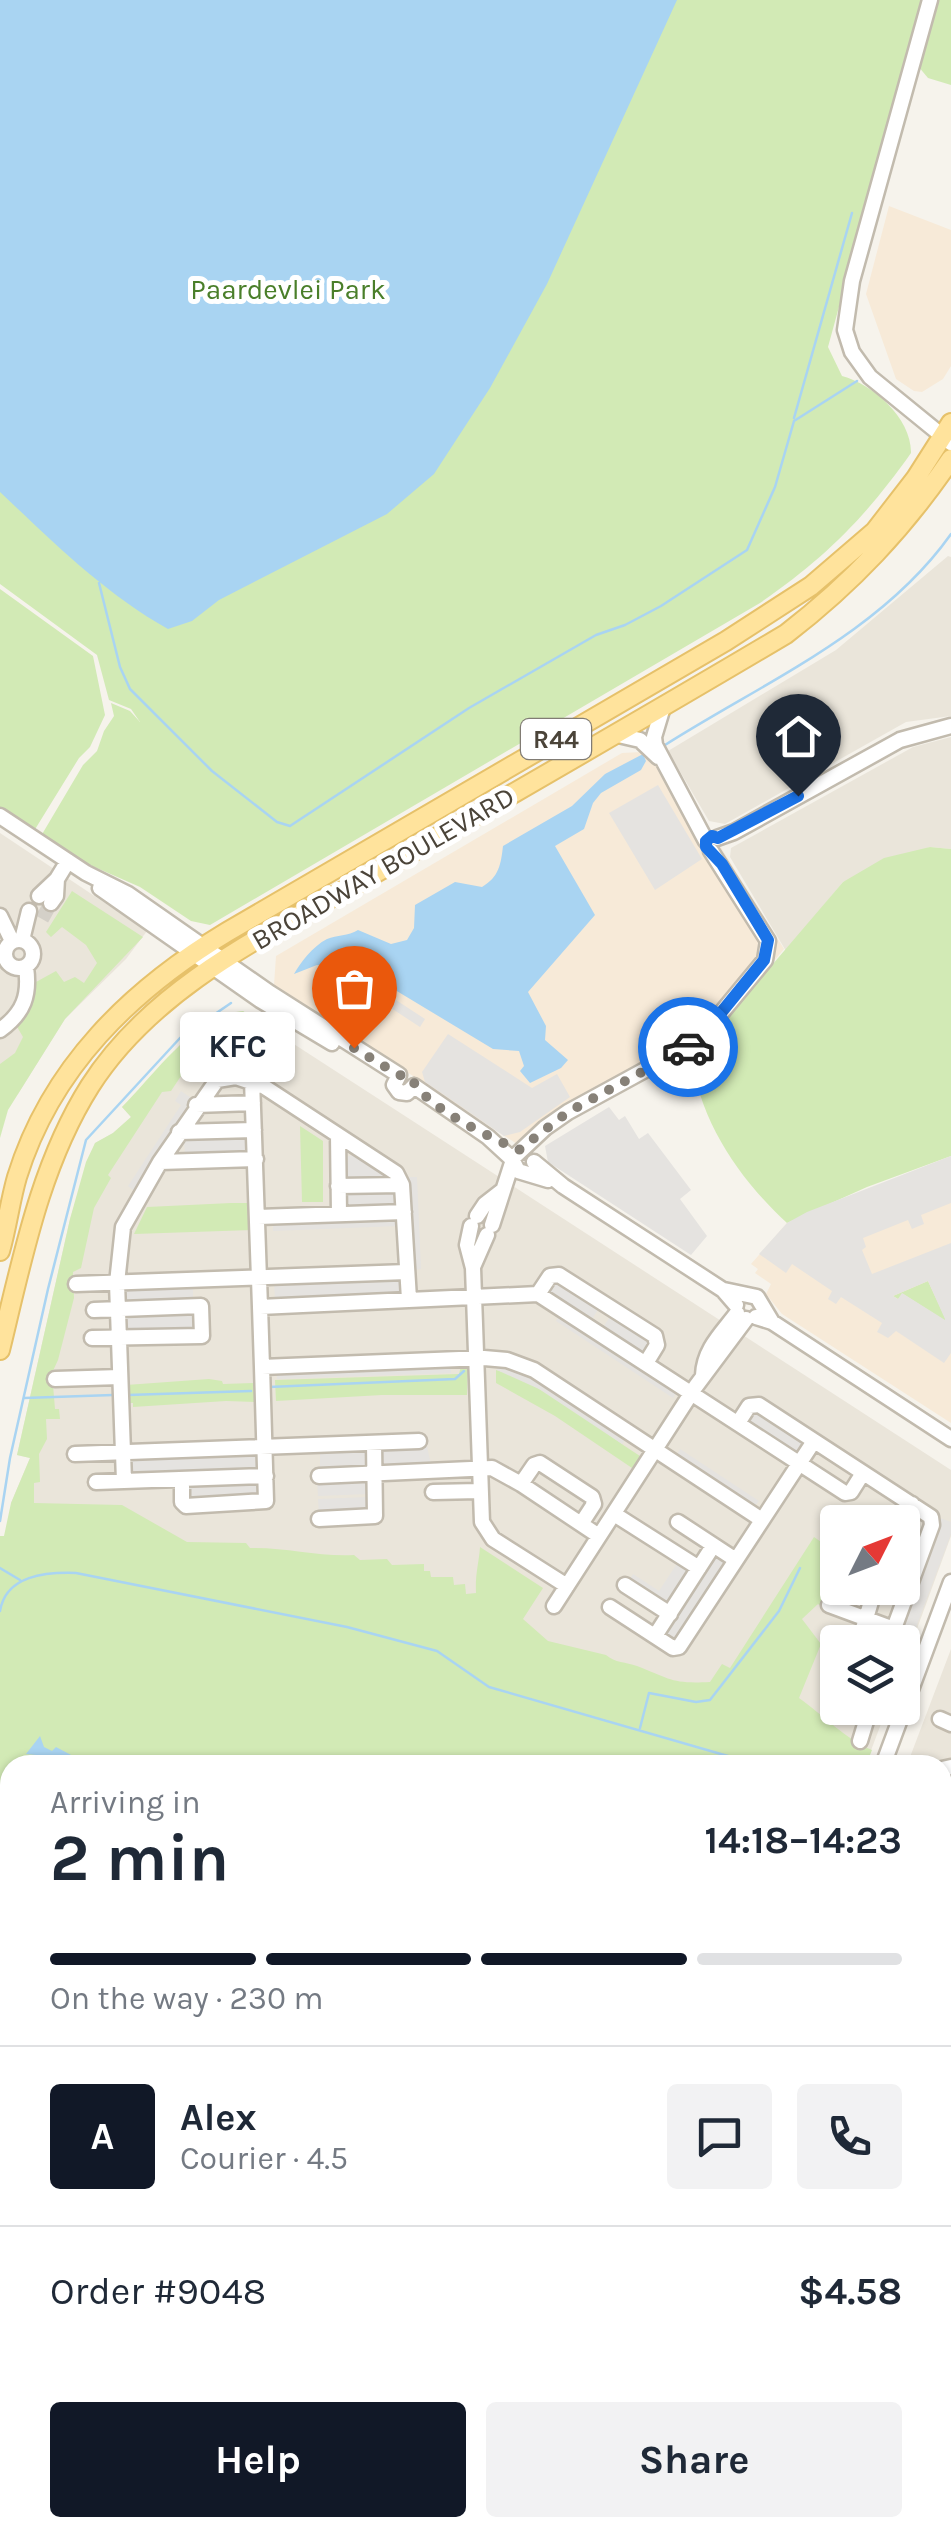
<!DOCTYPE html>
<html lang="en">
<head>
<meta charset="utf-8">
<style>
  :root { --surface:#fff; --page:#f2f2f3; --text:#1f2937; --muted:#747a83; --line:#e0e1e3; --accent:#111827 }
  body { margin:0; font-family:Karla,sans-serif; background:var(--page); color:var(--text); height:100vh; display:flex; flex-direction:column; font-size:38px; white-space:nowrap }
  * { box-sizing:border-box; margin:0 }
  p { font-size:32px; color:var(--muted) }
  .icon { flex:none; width:55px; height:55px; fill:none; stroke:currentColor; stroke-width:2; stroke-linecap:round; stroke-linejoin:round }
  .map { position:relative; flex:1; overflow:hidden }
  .sheet { position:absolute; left:0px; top:1755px; width:952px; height:782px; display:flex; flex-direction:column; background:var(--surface); border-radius:30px 30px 0 0; box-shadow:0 2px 8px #0004 }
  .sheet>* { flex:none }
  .needle { width:65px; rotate:48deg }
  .tools { position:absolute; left:820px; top:1505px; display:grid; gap:20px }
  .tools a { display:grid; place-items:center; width:100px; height:100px; border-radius:10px; background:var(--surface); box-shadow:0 2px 8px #0004; font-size:50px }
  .pin { position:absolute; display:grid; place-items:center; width:85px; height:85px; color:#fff; margin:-102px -42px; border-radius:50% 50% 50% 0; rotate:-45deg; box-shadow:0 0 10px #0007 }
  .pin .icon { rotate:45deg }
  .courier { position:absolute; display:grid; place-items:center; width:100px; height:100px; margin:-50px; border:8px solid #1a73e8; border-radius:50%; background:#fff; color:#222; box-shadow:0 2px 12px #0007 }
  .bubble { position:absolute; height:70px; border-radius:10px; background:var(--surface); box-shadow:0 2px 8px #0004; font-size:32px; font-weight:700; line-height:70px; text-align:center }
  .headline em { font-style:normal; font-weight:700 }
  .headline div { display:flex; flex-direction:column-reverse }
  .headline { display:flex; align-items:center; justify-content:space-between; height:170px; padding:0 50px }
  h1 { font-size:65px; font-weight:700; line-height:75px }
  .bar { display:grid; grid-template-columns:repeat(4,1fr); gap:15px 10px; align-content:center; height:120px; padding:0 50px }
  .bar i { height:12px; border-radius:8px; background:var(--line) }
  .bar .current { background:var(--accent) }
  .bar p { grid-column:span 4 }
  .line { display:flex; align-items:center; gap:25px; padding:0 50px; border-top:2px solid var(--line) }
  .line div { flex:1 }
  .round { display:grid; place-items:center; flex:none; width:105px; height:105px; border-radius:10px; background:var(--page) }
  .primary-button { display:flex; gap:20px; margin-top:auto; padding:20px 50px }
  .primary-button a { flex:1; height:115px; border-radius:10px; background:var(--accent); color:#fff; font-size:40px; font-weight:700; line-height:115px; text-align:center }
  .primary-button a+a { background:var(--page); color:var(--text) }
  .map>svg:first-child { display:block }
</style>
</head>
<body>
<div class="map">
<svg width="951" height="2536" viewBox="0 0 951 2536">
  <rect width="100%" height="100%" fill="#f6f3ec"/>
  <path fill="#eae5da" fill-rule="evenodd" d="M948 556 951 557V716L906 722 725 824 709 821 668 751 836 650Z
    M951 737V849L930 847 843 882 786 951 730 857 731 848 913 747Z
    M0 833 147 931 126 959 65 1019 18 1094 0 1104Z
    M243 1011 951 1470V1536L903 1667 902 1642H838V1708H887L867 1761 11 1503 30 1458 17 1455 70 1219 95 1143 113 1133 131 1117 122 1107 151 1079 183 1041 226 1013ZM838 1522H902V1588H838Z
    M951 1649V1846L943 1841 942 1765H907Z
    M943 1875 951 1880V2398L943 2396Z
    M943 2428 951 2430V2536H619L622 2528H942Z"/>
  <path fill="#f7ead8" d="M889 206 951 230V366L943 379 922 392 914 391 896 379 866 294Z
    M661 751 784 949 702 1047 691 1054 678 1043 599 1087 517 1144 274 985 276 956 622 753Z
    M951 1156V1423L782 1314 766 1294 771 1284 755 1273 758 1269 751 1264 787 1223Z"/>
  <path fill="#d2eab5" d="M0 0H923L828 347 842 376C873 384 912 419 911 453 865 518 825 558 760 603L210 925 191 921 140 887 74 858 41 836 83 765 97 751 104 731 114 716 111 703 130 711 140 722 131 709 109 700 97 655 0 584Z
    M937 0H951V85L928 78 918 66Z
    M0 589 93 656 105 715 90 747 79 758 34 831 0 810Z
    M930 847 951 849V1156L867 1187 787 1223C739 1179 699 1120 691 1054L702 1047 843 882 884 858Z
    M72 891 143 937 65 1019 8 1110 0 1138V1064L15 1053 23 1037 16 1025 33 999 36 982 56 971 64 982 75 977 84 983 97 963 86 945 62 927 51 937 46 932Z
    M243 1011 261 1024 247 1046 250 1049 245 1057H232L222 1039 193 1058 171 1091 162 1092 108 1175 111 1178 94 1208 81 1268 73 1272 74 1298 58 1360 52 1373 55 1409H59L60 1419H46L47 1439 39 1454 40 1482 34 1483V1503L122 1505 187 1542 246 1543 250 1548C286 1547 319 1557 354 1555L360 1560 387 1559 392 1565 424 1564V1571H430L431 1577H453L454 1585 465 1584 466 1594 476 1593C475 1573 479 1563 480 1547L543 1588 523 1619 548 1641 606 1655C615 1663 626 1662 637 1666 671 1679 671 1684 710 1682L722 1664 730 1668 814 1537 837 1553V1560L827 1584 831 1586 823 1608 818 1604 802 1619 821 1644 799 1698C823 1715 847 1740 872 1750L866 1765H10V2338L0 2333V1536H4L11 1503 30 1458 17 1455 70 1219 86 1162 95 1143 113 1133 131 1117 122 1107C155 1074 194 1016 243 1011Z
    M300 1126 323 1141V1202H302Z
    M231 1203H248L252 1230 134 1234 147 1207Z
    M928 1281 947 1322 903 1294 898 1299 893 1296Z
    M461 1366H468L467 1395H382L276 1401 275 1380 459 1374Z
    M496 1370C548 1386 594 1426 640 1456L632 1468 555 1416 496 1383Z
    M209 1379 222 1381 223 1384 253 1383 256 1402 226 1401 133 1407V1403H127L126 1385Z
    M0 2373 10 2376V2528H417L434 2536H0Z"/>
  <path fill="#e5e3e0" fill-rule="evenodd" d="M658 785 702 859 655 890 609 813Z
    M350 970 425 1019 420 1027 345 978Z
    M448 1034 532 1088 557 1074 570 1097 520 1132 504 1136 425 1082 422 1072Z
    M181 1091 194 1100 134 1191 128 1186 181 1105 175 1101Z
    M609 1107 619 1120 625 1116 639 1139 648 1133 691 1190 680 1199 707 1236 691 1255 548 1162 545 1146Z
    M245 1136 246 1153 185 1156 184 1138Z
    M355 1154 385 1172V1180L345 1181 343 1158Z
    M951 1156V1203L921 1215 924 1224 919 1226 912 1229 908 1220 863 1238 866 1247 862 1250 872 1274 951 1243V1353L944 1363 896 1331 888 1338 881 1334 877 1332 882 1323 841 1297 836 1304 828 1299 832 1291 792 1264 786 1273 759 1254 787 1223 807 1212ZM928 1281 945 1319V1320L902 1293 898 1299 893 1296Z
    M409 1177H417L421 1269 413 1270Z
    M396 1190 397 1207 346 1209 345 1192Z
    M397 1218 398 1226 273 1231V1223Z
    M399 1278 400 1296 275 1300 274 1282Z
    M557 1280 599 1308 591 1321 549 1293Z
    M193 1286V1302L126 1304 125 1288Z
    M193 1313 194 1330 127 1333 126 1315Z
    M560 1315 677 1392 673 1398 556 1321Z
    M611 1315 650 1341 641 1354 602 1329Z
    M499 1363 520 1370 543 1383 627 1438 622 1444 539 1389 497 1370Z
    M451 1366V1373L277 1379V1372Z
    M755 1410 804 1442 796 1454 747 1422Z
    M427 1446 431 1465 382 1467 381 1448Z
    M680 1449 759 1501 754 1507 676 1456Z
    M367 1450V1467L320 1469V1451Z
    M257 1453V1471L132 1476V1458Z
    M367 1478 368 1494 318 1496 317 1480Z
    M258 1483V1499L189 1501 188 1485Z
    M368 1497 369 1512 319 1514 318 1499Z
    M940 1518 951 1522V1534L908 1649 898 1642Z
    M715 1553 728 1562 675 1644 662 1635Z
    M678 1562 691 1571 668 1606 629 1581 633 1574 659 1591Z"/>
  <path fill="#a9d4f2" d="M0 0H677L547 284 490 388 434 474 387 514 219 600 192 621 168 629C104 593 53 542 0 492Z
    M643 754 646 761 641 770 601 793 593 803 584 829 555 846 595 915 528 992 546 1026 545 1040 568 1060 561 1068 530 1083 520 1071 524 1066 519 1051 493 1049 357 967 317 965 294 974C300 963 313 946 327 939 337 935 348 936 358 930L391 944 407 940 414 928 415 905 455 882 482 887C499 877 501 864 503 846L572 806 605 774Z
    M40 1736 44 1747 52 1751 56 1747 90 1765H50L36 1755 26 1754Z"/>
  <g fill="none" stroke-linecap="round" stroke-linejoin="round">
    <path stroke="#a9d4f2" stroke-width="2.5" d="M794 418 852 213
      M99 583 120 667 130 689 212 771 277 822 290 826 469 708 596 635 625 625 661 606 747 550 775 487 794 421 857 381
      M665 745C764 682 881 633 951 534
      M269 1387 455 1379 464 1371
      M128 1395 251 1391
      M24 1398 113 1395
      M0 1521 10 1458 48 1289 86 1140 180 1038 231 1003
      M0 1568 20 1580
      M0 1611C6 1575 46 1572 76 1573L347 1627 437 1651 489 1687 759 1765
      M640 1728 649 1693 696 1702 710 1700 779 1611 800 1568
      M942 1867 951 1872
      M942 2417 951 2418"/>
    <path stroke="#d4d0c8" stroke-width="14" stroke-dasharray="14 7" stroke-linecap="butt" d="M42 919 51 903"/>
    <defs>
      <path id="minor" d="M930 0 852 281 845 330 852 352 870 377 951 443
        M663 707 654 737 655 745 706 841
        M614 734 640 740 658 757
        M0 816 86 873 128 894 270 993 399 1075
        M717 838 734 832 900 740 951 726
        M100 888 260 1000 332 1043
        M39 896 57 879 68 861
        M51 903 56 896 57 879
        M0 916 12 941
        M5 954a14 14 0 1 1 28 0a14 14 0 1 1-28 0Z
        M22 940 29 911
        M0 1030C24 1013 30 995 26 967
        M399 1075 394 1085 399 1092 407 1093 414 1086
        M252 1080 260 1307 538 1294 845 1493 851 1492 863 1473
        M414 1086 488 1137 512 1159 518 1171 548 1180
        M196 1105 253 1103
        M179 1132 254 1130
        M338 1135 339 1214
        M512 1159 545 1128 568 1112 698 1041 765 960 768 941 711 851
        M160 1162 256 1159
        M534 1162 563 1186 723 1290 736 1305
        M338 1186 402 1185
        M477 1216 485 1204 503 1190
        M258 1217 404 1212
        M492 1225 512 1163
        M471 1226 467 1245 473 1268 482 1522 493 1539 567 1586
        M473 1267 487 1235
        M76 1284 407 1272
        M724 1290 757 1297 772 1322
        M538 1294 550 1276 559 1275 655 1336 657 1345 646 1363
        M260 1307 262 1367 484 1358 507 1360 534 1370 762 1520
        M756 1317 772 1322 951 1439
        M92 1338 202 1336 201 1306 94 1310
        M703 1375C704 1349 722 1333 737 1313
        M55 1379 120 1377
        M738 1423 749 1406 759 1405 931 1517 932 1525 889 1642
        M75 1454 419 1441
        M319 1476 492 1468 521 1484 599 1536
        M182 1480V1502L186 1506 266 1501 262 1367
        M124 1481 117 1283 123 1227 160 1162 217 1080 236 1077 263 1086 396 1173 402 1185 409 1299
        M96 1482 266 1476
        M521 1484 534 1465 540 1463 592 1497 594 1504 581 1524
        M433 1492 479 1491
        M614 1514 699 1568
        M319 1519 375 1516 374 1443
        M678 1522 736 1560
        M902 1528 912 1504
        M625 1585 670 1614
        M829 1605 894 1629
        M554 1606 696 1386 746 1319
        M610 1607 673 1648 679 1647 814 1441
        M655 1636 713 1546
        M859 1642 875 1588
        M940 1719 951 1724
        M860 1741 870 1708
        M883 1765 951 1582
        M942 1769 951 1767
        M942 1842 951 1847
        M942 1951 951 1928
        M942 2067 949 2045
        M942 2151 951 2154
        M942 2219 951 2208
        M942 2232 951 2234
        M942 2341 950 2317
        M942 2395 951 2397
        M843 2528 844 2536
        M596 2536 599 2528
        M661 2536 664 2528
        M720 2536 722 2528
        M909 2536 942 2528"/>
      <path id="major" d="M0 1251C7 1227 10 1201 17 1177 51 1067 131 990 227 932L726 641 811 586 875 531 916 478 951 423
        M0 1350C22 1260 40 1165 90 1086 159 978 287 925 393 863 524 787 655 712 786 634 852 583 904 528 951 459
        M0 2347 10 2351
        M0 2367 10 2370
        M430 2528 446 2536"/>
    </defs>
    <use href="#minor" stroke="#c2bbae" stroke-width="19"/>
    <use href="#major" stroke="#e6c16a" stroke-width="22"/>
    <use href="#minor" stroke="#fff" stroke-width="14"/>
    <use href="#major" stroke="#ffe39c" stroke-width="18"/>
  </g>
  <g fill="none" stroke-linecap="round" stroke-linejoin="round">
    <path stroke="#878178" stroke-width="10" stroke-dasharray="0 18" d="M354 1048 399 1075 410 1076C425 1108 488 1136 519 1150L568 1112 688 1047"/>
    <path stroke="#1a73e8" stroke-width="12" d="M688 1047 698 1041 764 960 768 940 722 864 706 847V841L712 836 718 838 798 796"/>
  </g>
  <g text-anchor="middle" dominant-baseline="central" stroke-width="10" stroke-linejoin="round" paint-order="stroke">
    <rect fill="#fff" stroke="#817c74" stroke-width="2.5" x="521" y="719" width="70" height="40" rx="8"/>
    <g font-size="25" font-weight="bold" fill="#4b4439">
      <text x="556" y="739">R44</text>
    </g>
    <g font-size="28" fill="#4a7f2a" stroke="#fff">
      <text x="288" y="289">Paardevlei Park</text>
    </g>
    <g font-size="28" fill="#4b4439" stroke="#fff">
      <text transform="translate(383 868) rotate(-30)">BROADWAY BOULEVARD</text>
    </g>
  </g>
</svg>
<div class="tools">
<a><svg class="needle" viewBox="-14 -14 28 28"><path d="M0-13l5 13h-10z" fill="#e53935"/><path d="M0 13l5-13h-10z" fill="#747a83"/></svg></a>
<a><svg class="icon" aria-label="layers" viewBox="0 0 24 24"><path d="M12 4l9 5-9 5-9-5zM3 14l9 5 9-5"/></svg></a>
</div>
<div class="pin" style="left:354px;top:1048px;background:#ea580c"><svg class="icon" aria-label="bag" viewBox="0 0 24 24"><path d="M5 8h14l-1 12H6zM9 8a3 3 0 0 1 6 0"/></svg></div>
<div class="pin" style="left:798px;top:796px;background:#1f2937"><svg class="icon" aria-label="home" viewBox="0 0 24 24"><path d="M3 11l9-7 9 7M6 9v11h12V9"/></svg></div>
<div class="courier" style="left:688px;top:1047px"><svg class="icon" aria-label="car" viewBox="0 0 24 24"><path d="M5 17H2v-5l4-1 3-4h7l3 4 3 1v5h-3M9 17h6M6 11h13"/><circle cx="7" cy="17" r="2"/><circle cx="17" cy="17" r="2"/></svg></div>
<div class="bubble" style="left:180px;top:1012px;width:115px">KFC</div>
<section class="sheet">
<div class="headline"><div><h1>2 min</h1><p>Arriving in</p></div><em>14:18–14:23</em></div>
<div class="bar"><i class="current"></i><i class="current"></i><i class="current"></i><i></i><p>On the way · 230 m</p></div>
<div class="line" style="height:180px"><b class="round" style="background:var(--accent);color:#fff">A</b><div><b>Alex</b><p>Courier · 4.5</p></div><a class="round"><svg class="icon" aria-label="chat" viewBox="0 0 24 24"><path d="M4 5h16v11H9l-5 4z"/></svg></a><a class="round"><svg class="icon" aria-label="phone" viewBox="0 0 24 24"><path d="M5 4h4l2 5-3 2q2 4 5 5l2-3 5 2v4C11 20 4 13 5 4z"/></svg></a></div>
<div class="line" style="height:130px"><div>Order #9048</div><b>$4.58</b></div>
<div class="primary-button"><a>Help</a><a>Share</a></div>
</section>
</div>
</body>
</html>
